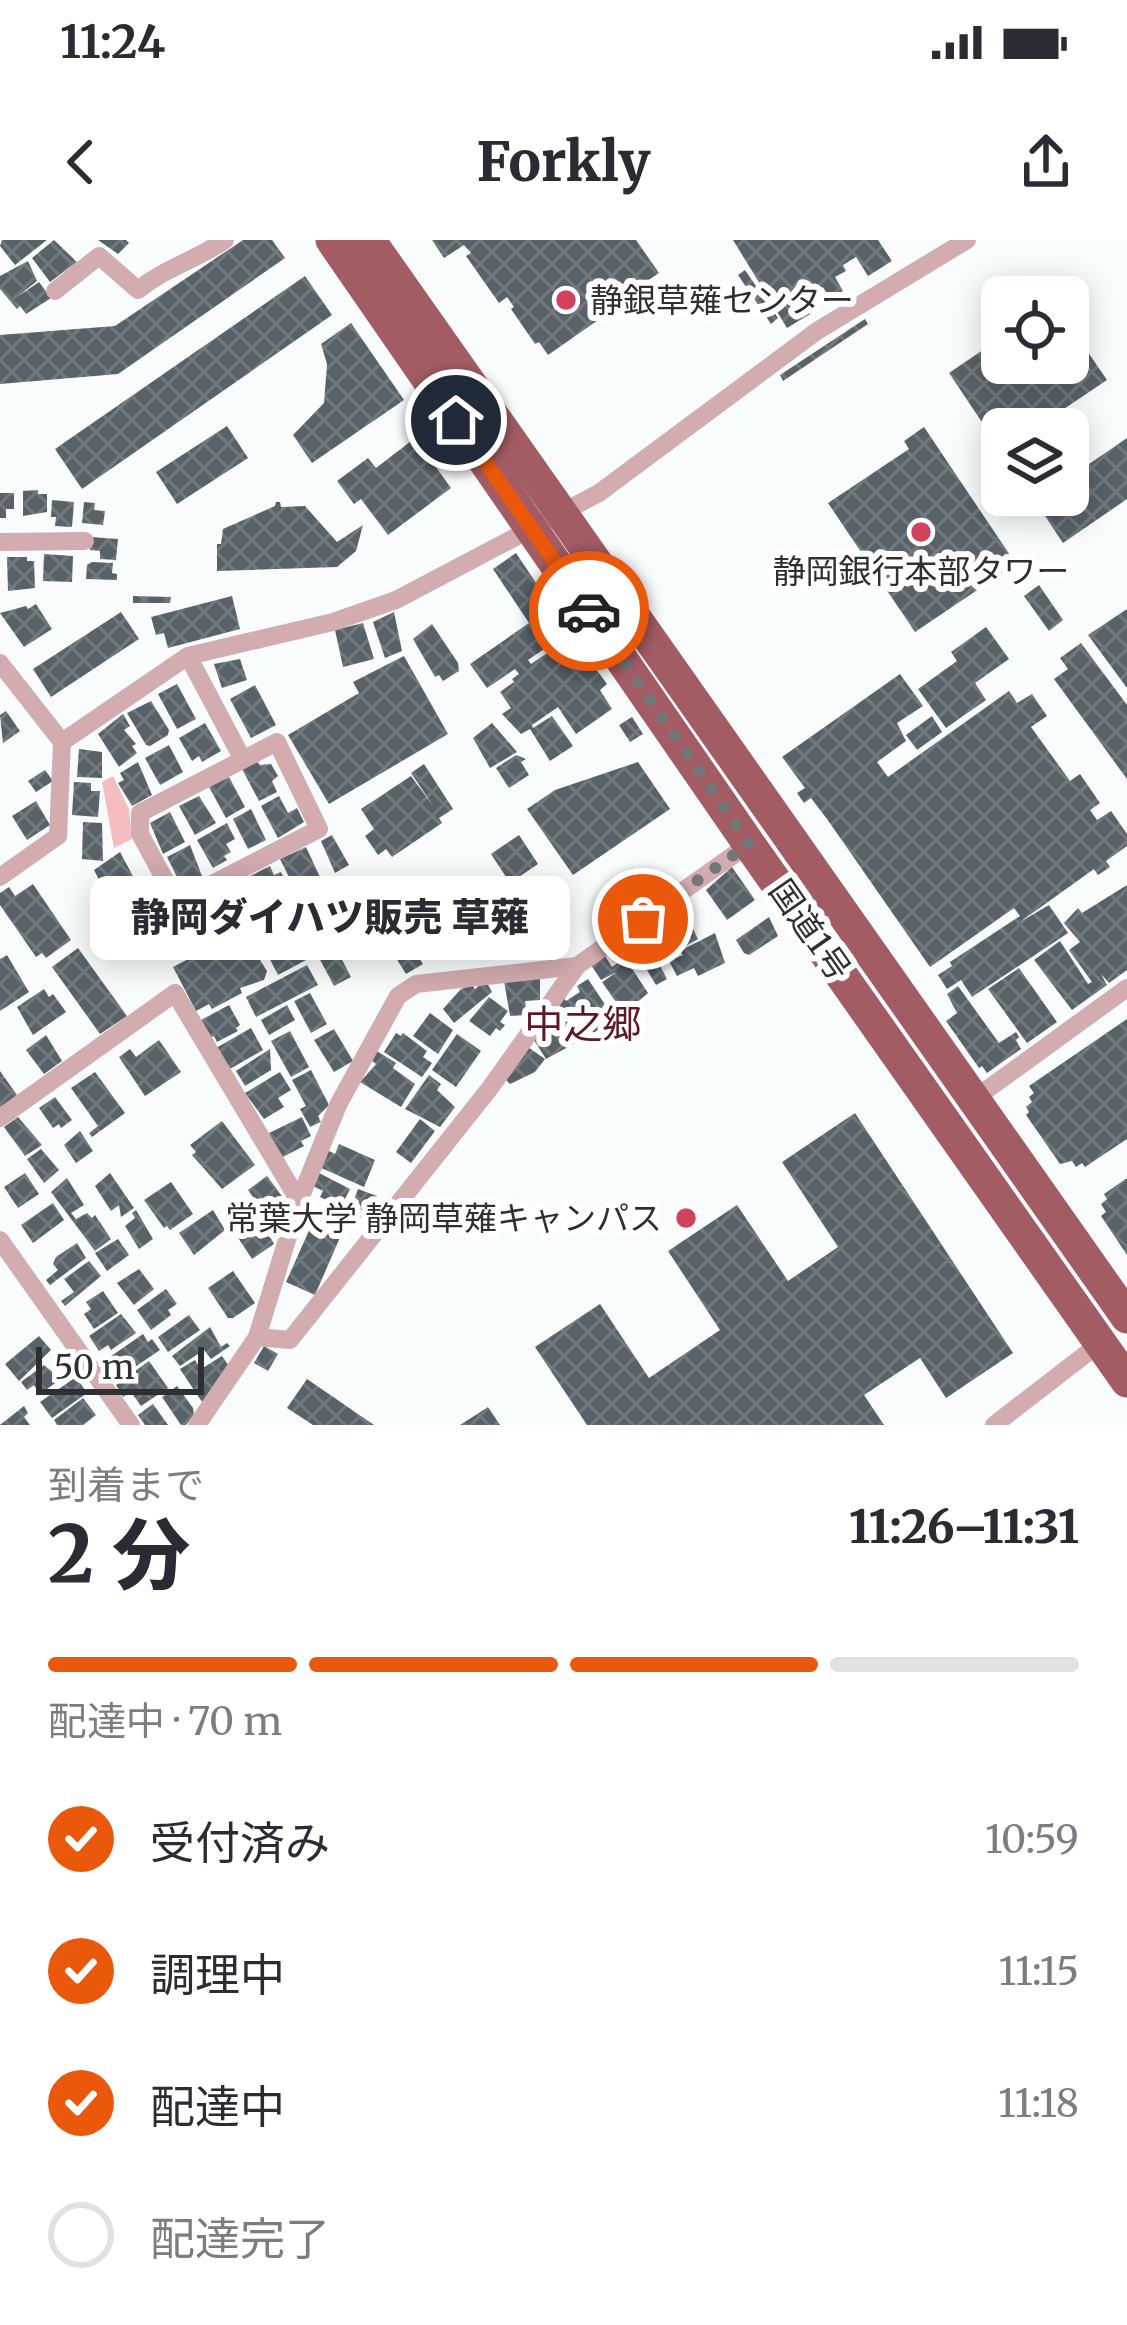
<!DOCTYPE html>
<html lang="ja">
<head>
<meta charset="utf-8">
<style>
  :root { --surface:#fff; --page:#f2f2f3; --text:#2b2b33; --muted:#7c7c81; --line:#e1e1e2; --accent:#ea580c }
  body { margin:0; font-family:Merriweather,"Noto Sans JP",serif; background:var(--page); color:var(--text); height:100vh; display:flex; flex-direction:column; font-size:45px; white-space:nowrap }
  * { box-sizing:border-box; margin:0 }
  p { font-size:39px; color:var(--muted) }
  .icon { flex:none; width:66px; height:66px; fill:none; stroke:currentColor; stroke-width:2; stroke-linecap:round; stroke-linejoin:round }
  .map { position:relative; height:1185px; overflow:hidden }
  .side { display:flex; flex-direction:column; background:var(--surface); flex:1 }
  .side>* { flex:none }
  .buttons { position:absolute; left:981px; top:36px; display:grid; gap:24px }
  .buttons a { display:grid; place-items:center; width:108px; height:108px; border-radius:18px; background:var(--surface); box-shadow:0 6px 30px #0003; font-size:60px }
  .scale { position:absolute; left:36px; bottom:30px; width:168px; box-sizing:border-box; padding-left:12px; border:6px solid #2c3033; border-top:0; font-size:33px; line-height:42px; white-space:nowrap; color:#2c3033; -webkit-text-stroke:9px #fff; paint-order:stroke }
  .pin { position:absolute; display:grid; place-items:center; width:102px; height:102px; color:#fff; margin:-51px; border:6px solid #fff; border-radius:50%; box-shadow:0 3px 12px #0007 }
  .courier { position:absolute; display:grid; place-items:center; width:120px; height:120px; margin:-60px; border:9px solid #ea580c; border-radius:50%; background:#fff; color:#222; box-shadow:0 3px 15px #0007 }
  .bubble { position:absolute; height:84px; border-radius:18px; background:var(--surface); box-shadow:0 6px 30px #0003; font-size:39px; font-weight:800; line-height:84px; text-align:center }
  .summary em { font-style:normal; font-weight:800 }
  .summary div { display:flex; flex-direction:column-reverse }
  .summary { display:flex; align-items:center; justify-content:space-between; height:204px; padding:0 48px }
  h1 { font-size:78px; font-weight:800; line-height:90px }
  .bar { display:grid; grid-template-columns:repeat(4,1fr); gap:18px 12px; align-content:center; height:144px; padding:0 48px }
  .bar i { height:15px; border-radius:9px; background:var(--line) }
  .bar .on { background:var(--accent) }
  .bar p { grid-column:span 4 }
  ol { padding:0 48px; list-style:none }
  li { display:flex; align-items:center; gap:36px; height:132px }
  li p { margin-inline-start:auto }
  li .icon { padding:12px; border-radius:50%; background:var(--accent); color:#fff; stroke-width:4 }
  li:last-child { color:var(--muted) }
  li i { width:66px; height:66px; border:6px solid var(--line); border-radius:50% }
  .status { display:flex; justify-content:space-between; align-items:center; height:84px; padding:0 60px; background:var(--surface); direction:ltr }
  .status svg { height:33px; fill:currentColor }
  header { display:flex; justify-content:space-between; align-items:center; height:156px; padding:0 48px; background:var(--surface); font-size:54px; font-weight:800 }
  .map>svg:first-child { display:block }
</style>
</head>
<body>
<div class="status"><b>11:24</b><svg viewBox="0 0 49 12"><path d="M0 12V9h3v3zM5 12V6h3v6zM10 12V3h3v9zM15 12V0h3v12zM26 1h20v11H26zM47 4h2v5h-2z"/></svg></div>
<header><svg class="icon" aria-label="back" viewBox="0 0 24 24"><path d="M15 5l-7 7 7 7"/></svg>Forkly<svg class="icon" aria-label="share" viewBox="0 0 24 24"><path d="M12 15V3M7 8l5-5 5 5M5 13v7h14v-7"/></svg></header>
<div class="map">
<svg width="1127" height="1185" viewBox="0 0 1127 1185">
  <defs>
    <pattern id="building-cross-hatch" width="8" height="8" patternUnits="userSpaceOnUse" patternTransform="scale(3)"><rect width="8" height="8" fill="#586268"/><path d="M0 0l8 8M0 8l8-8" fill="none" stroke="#727a7e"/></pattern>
  </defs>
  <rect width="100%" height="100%" fill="#f9fcfd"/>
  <path fill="#f5bdc0" d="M113 536 129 569 132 599 114 608 102 542Z"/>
  <path fill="url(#building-cross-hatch)" d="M2 0H47L15 25 0 6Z
    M54 0 77 22 50 42 32 18Z
    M98 0H126L129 3 118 14Z
    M243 0H272L285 18 118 134 0 144V95L115 86Z
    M432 0H636L659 33 598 74 601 78 548 115 539 102 535 104 511 69 514 67 507 57 499 63 466 16 471 13 464 5 444 18Z
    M733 0H878L892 21 868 36 856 17 843 25 846 31 835 37 843 51 830 59 823 47 813 56 820 68 787 88Z
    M28 21 37 41 17 57 39 42 51 58 26 74 20 66 17 69 0 49V36Z
    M745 30 778 78 771 84 738 35Z
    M305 36 332 75 82 249 55 209Z
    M865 79 868 84 783 141 780 135Z
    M351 83 404 160 312 223 293 195 324 163 327 124 321 104Z
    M1068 83 1107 140 1043 183 1047 189H1002V212L949 133 1002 97V123H1068Z
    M227 186 248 218 177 264 156 232Z
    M924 187 1016 324 915 392 828 263 909 209 904 201Z
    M415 198 451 248 388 295 361 259 354 264 337 241 368 218 376 228Z
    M1127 198V259L1063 303 1031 255H1068V221L1076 233Z
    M38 250V254H47V272L23 276V251Z
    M0 253H14V269H6V278H0Z
    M52 260 74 262 72 287 55 286 56 277H51Z
    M84 262 95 263 94 270 105 271 103 285 82 283Z
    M276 262H280L281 267 305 266 337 302 363 285 356 311 337 327 217 331V304H221L223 289 275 266Z
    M91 297 118 299 116 320 100 319V311L90 310Z
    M516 313 569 392 528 420 531 424 565 401 579 421 586 416 602 437 607 444 600 450 612 469 576 494 558 467 532 485 533 488 552 476 573 506 550 521 530 489 521 494 502 474 511 468 500 452 514 442 512 439 519 434 515 429 487 448 470 424 529 383 493 329Z
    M44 314 73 316 72 342 43 341Z
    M7 317H27V321H34L35 348 8 351Z
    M92 322 113 323 112 333 117 334V340L86 339 87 325Z
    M1039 345 1063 380 1049 391 1024 356Z
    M133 356 171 357 170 363H133Z
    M232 356 240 389 168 408 164 393 156 395 151 377Z
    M36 364 52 389 24 407 0 373 26 366 28 369Z
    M1127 369V448L1088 395Z
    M121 372 139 399 51 457 33 429Z
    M394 372 402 411 385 418 373 382Z
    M363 383 374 419 343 427 335 390Z
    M432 384 458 423 459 431 443 441 439 435 435 437 413 399Z
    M986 387 1009 419 975 443 986 460 946 488 918 449 957 421 951 412Z
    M1081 403 1127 465V539L1054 439 1068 429 1060 418Z
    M404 416 448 494 329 564 288 495 359 453 353 442Z
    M240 419 247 440 222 448 214 424Z
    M900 434 923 466 897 483 906 501 877 522 888 537 1009 451 1017 463 1032 454 1047 476 1031 487 1070 541 1080 534 1100 563 1090 570 1097 580 1111 571 1127 594V606L1106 621 1110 627 1098 635 1094 629 1020 682 1049 665 1068 693 972 757 961 740 947 749 938 735 952 726 950 722 1020 676 1014 668 930 727 827 579 811 558 804 563 797 553 805 548 782 517Z
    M177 444 196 479 177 489 158 454Z
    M255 445 276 485 251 498 230 459Z
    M151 461 169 490 168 495 150 506 146 505 127 473Z
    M6 471 20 491 3 503 0 475Z
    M123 474 130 486 124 490 136 504 132 506 137 513 119 527 98 494Z
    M932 476 942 492 917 510 906 495Z
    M632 477 643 494 630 502 619 485Z
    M205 483 221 511 202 522 199 516 192 521 179 498Z
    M492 483 517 512 490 528 473 498Z
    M169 505 183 532 160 545 145 518Z
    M79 509 102 512V538L77 537Z
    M516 515 526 519 521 522 529 535 509 548 496 528Z
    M257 521 260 525 271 524 278 536 272 541 277 552 259 561 242 529Z
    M138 522 152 555 132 566 118 543 124 540 120 533Z
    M638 522 670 569 573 635 527 569 555 550Z
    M424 524 453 569 439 578 442 583 392 617 386 609 378 615 365 596 374 589 361 569 411 536 434 567 411 533Z
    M45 530 53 541 36 552 28 541Z
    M229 537 245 567 226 578 209 547Z
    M74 542 91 543V551H100L98 577 72 575Z
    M199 556 216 583 195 595 179 566Z
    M279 556 288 573 297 568 304 582 278 598 261 566Z
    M36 561 50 585 27 600 12 576Z
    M251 569 266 600 248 609 233 579Z
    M170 572 185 602 163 614 150 583Z
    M83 582 102 583 103 621 82 619Z
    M227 583 235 599 226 604 231 612 224 616 227 620 213 628 197 600Z
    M332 595 349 625 335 633 321 601Z
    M519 595 538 624 510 643 491 614Z
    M190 605 202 636 181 645 167 617Z
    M306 607 320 637 295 649 280 619Z
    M120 612 135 640 107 655 94 630Z
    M270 626 274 635 281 632 286 643 277 647 282 656 264 665 250 636Z
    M732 627 755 660 727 680 706 650Z
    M335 641 356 669 349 673 356 688 348 693 349 697 278 735 252 684Z
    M136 642 153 673 131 685 115 654Z
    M33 644 71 700 46 718 42 713 36 717 0 665V653L9 647 15 656Z
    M1127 645V730L1109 743 1101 734 1107 745 1072 770 1034 720 1060 701 1088 744 1092 742 1069 710 1080 702 1064 683 1078 668 1082 673Z
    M237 649 252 674 230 686 215 661Z
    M210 661 225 690 202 702 196 691 202 688 192 669Z
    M390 674 423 724 406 734 378 689V682Z
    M769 677 778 696 749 715 744 713 736 700Z
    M173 679 189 710 168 720 153 689Z
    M689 681 698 699 668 715 659 697Z
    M242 691 267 731 264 740 240 748 242 753 212 769 209 764 196 771 173 727Z
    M642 691 667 739 656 745 635 710 623 713 619 705Z
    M715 693 725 723 698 736 694 728 677 736 669 721 683 715 680 711Z
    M78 708 127 776 100 794 52 727Z
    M336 708 351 737 334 746 318 716Z
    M7 715 29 752 0 771V719Z
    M605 716 612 727 625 718 648 753 624 774 602 742 617 732 601 740 591 725Z
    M307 725 318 745 256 777 246 757Z
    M1019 728 1057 782 1027 803 988 749Z
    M540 737V760L525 761 527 775 510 776 504 741Z
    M588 739 604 763 609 760 620 776 590 795 571 766 560 774 554 764 562 755 566 761 580 752 577 746Z
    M482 743H487L492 752 454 783 443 769 461 749 472 745 475 749Z
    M958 746 999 803 1016 792 1019 797 1016 800 1021 809 987 833 982 826 979 828 946 781 957 773 947 754Z
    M44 749 49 757 53 754 66 772 33 795 17 767Z
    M310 753 327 784 311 793 294 761Z
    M489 757 508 771 500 782 505 785 500 791 496 788 490 796 469 781Z
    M229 765 240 785 236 788 238 791 217 802 214 796 210 798 201 780Z
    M287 765 295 780 269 795 261 780Z
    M430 773 453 790 438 814 413 796Z
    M563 774 581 800 546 819 532 797Z
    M1127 779V899L1085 927 1082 923 1076 927 1072 921 1060 924 1026 875 1029 872 1026 867 1032 862 1029 857 1034 853 1029 846Z
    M251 788 263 810 228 830 216 808Z
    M334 789 353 821 334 832 314 800Z
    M290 791 309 827 291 837 271 801Z
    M396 793 401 796 403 793 427 811 423 817 432 823 422 837 384 812Z
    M457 794 481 811 456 847 432 830Z
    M46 795 62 821 44 834 26 810Z
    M159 800 181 832 145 856 119 817 130 809 136 817Z
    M525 805 545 819 535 832 510 844 503 837Z
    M270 809 271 830 245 846 236 831Z
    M377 811 396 823 393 828 415 844 401 867 360 842 376 824 371 820Z
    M311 830 329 865 318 876 321 882 310 887 300 869 306 866 292 840Z
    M0 831 17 855 0 870Z
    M95 832 125 873 92 897 89 893 98 886 71 848Z
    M280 832 291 850 278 858 284 867 264 879 245 853Z
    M429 835 441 844 437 850 455 867 440 887 405 869Z
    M55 857 72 880 61 888 59 884 53 888 39 868Z
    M855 873 1013 1113 946 1158 920 1118 864 1155 884 1185H587L535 1107 600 1064 649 1138 720 1090 668 1011 737 965 788 1041 838 1007 782 922Z
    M18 877 42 905 25 916 4 887Z
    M302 877 311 896 301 901 304 906 277 920 265 895Z
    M420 879 435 891 411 923 396 912Z
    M222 881 255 925 222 949 192 915 196 912 190 905Z
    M80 891 93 911 76 923 64 905Z
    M339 904 375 920 364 947 319 927 327 910 335 914Z
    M41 909 59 930 44 943 27 919Z
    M25 933 39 954 18 968 4 947Z
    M110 933 134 968 121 977 119 965 111 971 95 946Z
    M319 933 350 949 341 967 320 957 323 951 313 946Z
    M267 936 287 963 269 980 248 950Z
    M67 938 84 965 71 973 76 979 87 973 92 978 95 975 111 999 95 1011 51 952Z
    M1127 938V1015L1101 976 1106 972 1101 964 1107 959 1104 954Z
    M171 942 193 974 170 990 167 986 164 988 144 960Z
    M358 949 377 956 368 980 349 973Z
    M53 963 64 980 33 1003 21 985Z
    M320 966 348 979 315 1055 286 1042Z
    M136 970 153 999 139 1009 125 986 135 978 132 973Z
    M213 970 225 990 194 1015 179 993Z
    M258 979 262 981 274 1004 252 1019 233 990 241 984 244 989Z
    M118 999 129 1015 107 1031 95 1013Z
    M77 1003 86 1018 50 1045 46 1040 58 1030 53 1024 56 1017Z
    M89 1021 101 1036 65 1066 61 1061 74 1052 64 1039Z
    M139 1029 154 1049 134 1065 117 1043Z
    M233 1031 255 1063 233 1078H228L208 1048Z
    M166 1049 177 1064 168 1070 171 1075 151 1090 137 1070Z
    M103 1051 118 1073 94 1089 84 1074 91 1069 86 1062Z
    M121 1074 136 1093 111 1110 108 1105 99 1111 89 1096Z
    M189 1075 200 1090 168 1112 158 1097Z
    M210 1087 221 1107 227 1103 230 1106 211 1119 204 1110 180 1126 172 1116Z
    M143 1094 148 1102 152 1099 160 1110 120 1137 107 1119Z
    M39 1096 51 1110 19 1141 5 1124Z
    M264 1106 278 1114 268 1131 254 1123Z
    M222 1116 231 1129 202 1162 180 1129 195 1120 201 1129Z
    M149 1121 168 1148 141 1166 131 1152 123 1157 116 1145Z
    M44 1125 61 1139 40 1154 34 1145 27 1150 21 1142Z
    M76 1137 87 1153 52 1178 40 1162Z
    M307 1139 374 1185H313L287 1168Z
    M177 1146 193 1168 194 1175 186 1185H181L162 1157Z
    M83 1158 96 1175 83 1185H57L54 1180Z
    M153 1164 168 1185H145L138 1175Z
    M24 1166 28 1173 24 1177 30 1185H0Z
    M488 1167 500 1185H460Z"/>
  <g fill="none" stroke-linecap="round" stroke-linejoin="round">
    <path stroke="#d3acaf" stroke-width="18" d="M55 51 99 16 138 50C165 28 196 20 225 0
      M0 302 85 301
      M188 416 242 518
      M0 423 62 502
      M277 502 319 589 177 662 140 594V573Z
      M0 637 58 596 62 502 188 416 333 382 396 360 599 253 817 91 967 0
      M974 859 1127 748
      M0 878 175 753 299 961
      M0 1000 131 1185
      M257 1097 290 1100 490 848 577 726
      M197 1185 257 1097 299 961 338 865 398 756 416 744 577 726 749 604
      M994 1185 1104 1100"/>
    <path stroke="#a35c64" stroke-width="33" d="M332 0 749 604 1127 1141
      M369 0 1127 1077"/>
  </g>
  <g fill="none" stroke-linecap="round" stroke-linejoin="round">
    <path stroke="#74777a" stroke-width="12" stroke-dasharray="0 21.6" d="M589 371 749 604 643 679"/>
    <path stroke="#ea580c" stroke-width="15" d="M456 180 589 371"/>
  </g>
  <g fill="#d2425c" stroke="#fff" stroke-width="4.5">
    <circle cx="566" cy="60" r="12"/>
    <circle cx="921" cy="292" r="12"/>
    <circle cx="686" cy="978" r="12"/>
  </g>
  <g text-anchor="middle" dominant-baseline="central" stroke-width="12" stroke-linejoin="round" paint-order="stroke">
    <g font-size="33" fill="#2c3033" stroke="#fff" text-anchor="start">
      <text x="590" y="60">静銀草薙センター</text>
      <text x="921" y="331" text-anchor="middle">静岡銀行本部タワー</text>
      <text x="662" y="978" text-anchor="end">常葉大学 静岡草薙キャンパス</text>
    </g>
    <g font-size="33" fill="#2c3033" stroke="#fff">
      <text transform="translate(810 690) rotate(55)">国道1号</text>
    </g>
    <g font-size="39" fill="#5e1926" stroke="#fff">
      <text x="583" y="784">中之郷</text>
    </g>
  </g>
</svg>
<div class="buttons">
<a><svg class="icon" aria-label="locate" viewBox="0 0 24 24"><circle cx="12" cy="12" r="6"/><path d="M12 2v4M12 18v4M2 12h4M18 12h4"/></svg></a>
<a><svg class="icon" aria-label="layers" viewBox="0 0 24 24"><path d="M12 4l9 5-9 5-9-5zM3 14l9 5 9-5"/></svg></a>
</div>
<div class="scale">50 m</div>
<div class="pin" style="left:643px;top:679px;background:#ea580c"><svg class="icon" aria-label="bag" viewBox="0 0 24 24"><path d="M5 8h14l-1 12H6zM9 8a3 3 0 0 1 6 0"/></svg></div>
<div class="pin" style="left:456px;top:180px;background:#1f2937"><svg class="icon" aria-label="home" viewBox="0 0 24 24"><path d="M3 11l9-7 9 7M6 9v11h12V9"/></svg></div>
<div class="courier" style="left:589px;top:371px"><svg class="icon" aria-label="car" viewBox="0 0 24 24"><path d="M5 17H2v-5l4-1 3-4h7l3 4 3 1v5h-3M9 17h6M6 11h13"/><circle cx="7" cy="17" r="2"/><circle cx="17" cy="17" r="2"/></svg></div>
<div class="bubble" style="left:90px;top:636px;width:480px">静岡ダイハツ販売 草薙</div>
</div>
<section class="side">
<div class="summary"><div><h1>2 分</h1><p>到着まで</p></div><em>11:26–11:31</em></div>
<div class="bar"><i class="on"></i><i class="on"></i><i class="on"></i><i></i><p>配達中 · 70 m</p></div>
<ol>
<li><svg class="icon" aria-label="check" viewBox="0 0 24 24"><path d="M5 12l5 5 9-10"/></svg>受付済み<p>10:59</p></li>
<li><svg class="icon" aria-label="check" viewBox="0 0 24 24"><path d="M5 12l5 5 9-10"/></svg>調理中<p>11:15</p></li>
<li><svg class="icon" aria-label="check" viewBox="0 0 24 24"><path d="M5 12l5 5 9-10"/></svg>配達中<p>11:18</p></li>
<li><i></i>配達完了</li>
</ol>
</section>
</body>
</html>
